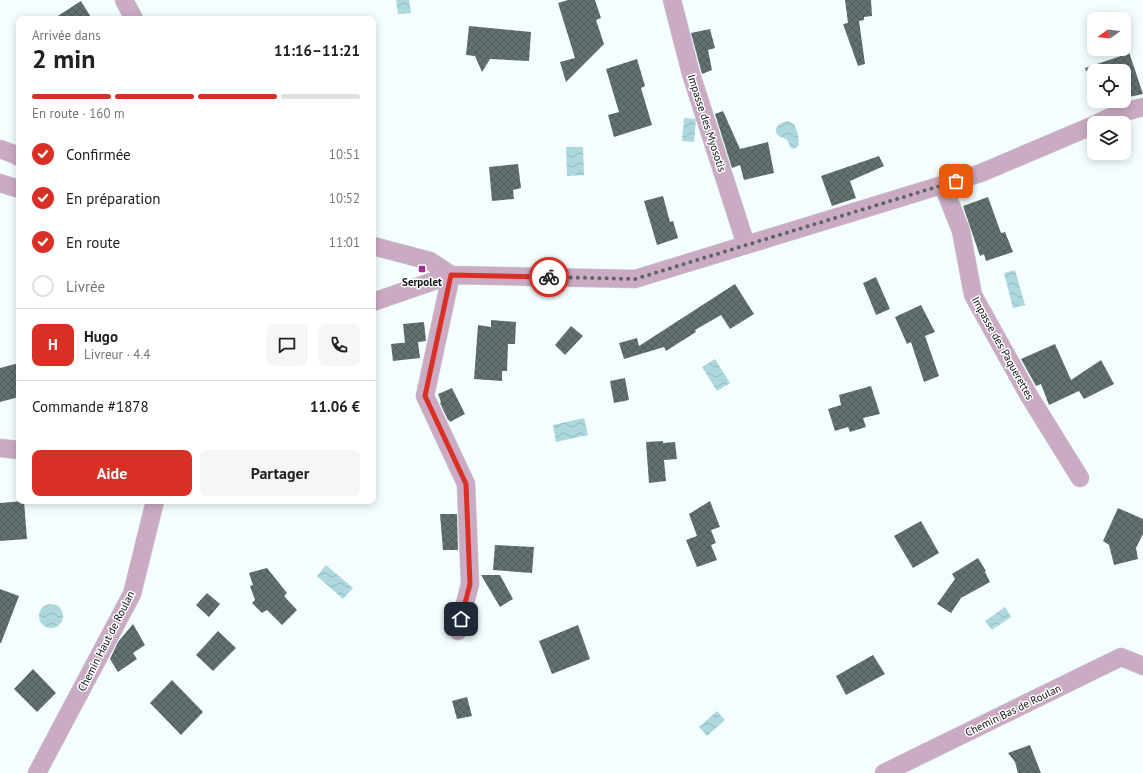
<!DOCTYPE html>
<html lang="fr">
<head>
<meta charset="utf-8">
<style>
  :root { --surface:#fff; --page:#f6f6f6; --text:#202124; --muted:#757577; --line:#e0e0e0; --accent:#d93025 }
  body { margin:0; font-family:"PT Sans",sans-serif; background:var(--page); color:var(--text); height:100vh; display:flex; flex-direction:column; font-size:15px; white-space:nowrap }
  * { box-sizing:border-box; margin:0 }
  p { font-size:13px; color:var(--muted) }
  .icon { flex:none; width:22px; height:22px; fill:none; stroke:currentColor; stroke-width:2; stroke-linecap:round; stroke-linejoin:round }
  .map { position:relative; flex:1; overflow:hidden }
  .drawer { position:absolute; left:16px; top:16px; width:360px; height:488px; display:flex; flex-direction:column; background:var(--surface); border-radius:8px; box-shadow:0 2px 10px #0003 }
  .drawer>* { flex:none }
  .needle { width:26px; rotate:256deg }
  .buttons { position:absolute; left:1087px; top:12px; display:grid; gap:8px }
  .buttons a { display:grid; place-items:center; width:44px; height:44px; border-radius:8px; background:var(--surface); box-shadow:0 2px 10px #0003; font-size:20px }
  .pin { position:absolute; display:grid; place-items:center; width:34px; height:34px; color:#fff; margin:-17px; border-radius:8px; box-shadow:0 2px 6px #0006 }
  .courier { position:absolute; display:grid; place-items:center; width:40px; height:40px; margin:-20px; border:3px solid #d93025; border-radius:50%; background:#fff; color:#222; box-shadow:0 1px 5px #0007 }
  .headline em { font-style:normal; font-weight:800 }
  .headline div { display:flex; flex-direction:column-reverse }
  .headline { display:flex; align-items:center; justify-content:space-between; height:68px; padding:0 16px }
  h1 { font-size:26px; font-weight:800; line-height:30px }
  .bar { display:grid; grid-template-columns:repeat(4,1fr); gap:6px 4px; align-content:center; height:48px; padding:0 16px }
  .bar i { height:5px; border-radius:3px; background:var(--line) }
  .bar .active { background:var(--accent) }
  .bar p { grid-column:span 4 }
  .line { display:flex; align-items:center; gap:10px; padding:0 16px; border-top:1px solid var(--line) }
  .line div { flex:1 }
  .round { display:grid; place-items:center; flex:none; width:42px; height:42px; border-radius:8px; background:var(--page) }
  ol { padding:0 16px; list-style:none }
  li { display:flex; align-items:center; gap:12px; height:44px }
  li p { margin-inline-start:auto }
  li .icon { padding:4px; border-radius:50%; background:var(--accent); color:#fff; stroke-width:4 }
  li:last-child { color:var(--muted) }
  li i { width:22px; height:22px; border:2px solid var(--line); border-radius:50% }
  .cta { display:flex; gap:8px; margin-top:auto; padding:8px 16px }
  .cta a { flex:1; height:46px; border-radius:8px; background:var(--accent); color:#fff; font-size:16px; font-weight:800; line-height:46px; text-align:center }
  .cta a+a { background:var(--page); color:var(--text) }
  .map>svg:first-child { display:block }
</style>
</head>
<body>
<div class="map">
<svg width="1143" height="773" viewBox="0 0 1143 773">
  <defs>
    <pattern id="water-waves" width="16" height="10" patternUnits="userSpaceOnUse"><rect width="16" height="10" fill="#acd8de"/><path d="M0 5q4-4 8 0t8 0" fill="none" stroke="#93b8bd"/></pattern>
    <pattern id="building-cross-hatch" width="8" height="8" patternUnits="userSpaceOnUse"><rect width="8" height="8" fill="#637072"/><path d="M0 0l8 8M0 8l8-8" fill="none" stroke="#505b5c"/></pattern>
  </defs>
  <rect width="100%" height="100%" fill="#f4feff"/>
  <path fill="url(#water-waves)" d="M396 0H409L411 13 398 14Z
    M684 118 696 119 694 142 682 141Z
    M788 121 794 124 798 134 799 145 794 149 790 147C789 145 789 143 788 141 785 137 780 138 777 134 773 126 782 122 788 121Z
    M566 147H583L584 175 567 176Z
    M1015 270 1025 305 1013 308 1004 273Z
    M715 359 730 383 717 391 702 367Z
    M584 418 588 435 556 442 553 425Z
    M326 565 353 588 343 599 317 576Z
    M39 616a12 12 0 1 1 24 0a12 12 0 1 1-24 0Z
    M1005 607 1011 617 992 630 985 621Z
    M717 711 725 720 707 736 699 727Z"/>
  <path fill="url(#building-cross-hatch)" d="M568 0H595L601 18 596 20 604 44 566 82 560 62 575 58 558 3Z
    M845 0H871L872 16 864 17V20L859 21 865 64 858 66 843 24 848 23Z
    M81 1 92 19H53Z
    M469 26 531 32 529 61 490 59 482 72 475 56 466 55Z
    M710 29 715 48 708 50 712 70 702 74 691 33Z
    M1127 46 1143 94 1124 98V71H1086L1085 68 1124 55V47Z
    M637 59 645 86 641 88 652 125 614 137 608 115 619 112 606 69Z
    M723 111 740 149 768 142 774 173 744 180 740 165 732 168 715 114Z
    M879 156 884 166 850 181 856 198 832 206 821 176Z
    M518 164 521 188 513 190 514 199 492 201 489 167Z
    M663 196 670 222 673 221 678 238 657 245 644 201Z
    M988 197 1001 233 1005 232 1013 252 986 261 984 254 980 256 963 206Z
    M876 277 890 309 876 315 863 283Z
    M735 284 754 314 730 329 721 315 695 330 696 332 666 351 664 347 624 359 619 343 637 338 639 346Z
    M921 305 935 332 925 336 939 376 924 382 911 342 907 344 895 317Z
    M491 320 516 322 515 344H508L507 371H502V381L474 379 478 325 491 327Z
    M424 322 426 341 418 342 420 358 393 361 391 344 410 342 405 343 403 324Z
    M571 326 583 336 565 355 555 345Z
    M1055 344 1071 380 1101 360 1114 384 1084 399 1079 391 1049 405 1041 384 1036 386 1021 359Z
    M19 363V397L0 402V368Z
    M625 378 629 400 614 403 610 381Z
    M871 386 880 414 863 418 866 427 850 432 848 427 835 431 828 409 841 405 839 395Z
    M452 388 465 414 450 422 449 420H448L440 403 441 402 438 394Z
    M663 441V443L675 442 677 459 664 460 666 481 649 483 646 442Z
    M24 501 27 539 0 541V503Z
    M710 501 720 527 711 530 716 543 711 545 717 560 697 567 686 540 697 536 689 514Z
    M1118 508 1143 519V534L1136 548 1138 559 1114 565 1109 545 1103 541Z
    M440 514H457L458 550H443Z
    M921 521 939 553 913 568 894 536Z
    M495 545 534 547 532 573 493 570Z
    M978 558 986 571 985 572 990 582 961 598 951 613 937 604 955 579 952 574Z
    M267 568 287 593 284 596 297 610 282 625 267 610 262 613 252 603 255 600 250 586 253 585 249 573Z
    M481 575H500L513 599 500 607Z
    M0 589 19 596 1 643H0Z
    M207 593 220 604 209 617 196 605Z
    M133 624 145 645 133 653 137 659 118 672 110 659 118 642Z
    M578 625 590 659 552 674 539 641Z
    M218 631 236 648 213 671 196 655Z
    M873 655 885 674 846 695 836 676Z
    M33 669 56 693 37 712 14 689Z
    M172 680 203 712 181 735 150 703Z
    M467 697 472 716 457 719 452 701Z
    M1030 745 1041 773H1018L1015 762 1008 753Z"/>
  <g fill="none" stroke-linecap="round" stroke-linejoin="round">
    <defs>
      <path id="minor" d="M124 0 134 19
        M672 0 691 74 746 245
        M1098 123 1117 114 1143 107
        M0 149 16 155 19 157
        M0 183 19 189
        M943 185 961 231 973 295 1028 394 1080 478
        M373 246 430 261 451 275 635 279 981 173 1094 125
        M451 275 425 396 466 484 470 584 458 631
        M373 302 451 275
        M0 448 19 450
        M37 773 132 594 155 501
        M884 773 1121 657 1143 666"/>
    </defs>
    <use href="#minor" stroke="#cfd8d9" stroke-width="19"/>
    <use href="#minor" stroke="#caabc3" stroke-width="18"/>
  </g>
  <g fill="none" stroke-linecap="round" stroke-linejoin="round">
    <path stroke="#5d6464" stroke-width="4" stroke-dasharray="0 7.2" d="M549 277 635 279 956 181"/>
    <path stroke="#d93025" stroke-width="5" d="M461 619 470 584 466 484 425 396 451 275 549 277"/>
  </g>
  <rect fill="#9e3090" stroke="#fff" stroke-width="1.5" x="418" y="265" width="8" height="8" rx="2"/>
  <g text-anchor="middle" dominant-baseline="central" stroke-width="3" stroke-linejoin="round" paint-order="stroke">
    <g font-size="11" fill="#0c1111" stroke="#fff">
      <text transform="translate(707 123) rotate(72)">Impasse des Myosotis</text>
      <text transform="translate(1003 348) rotate(61)">Impasse des Paquerettes</text>
      <text transform="translate(106 641) rotate(-63)">Chemin Haut de Roulan</text>
      <text transform="translate(1013 710) rotate(-26)">Chemin Bas de Roulan</text>
    </g>
    <g font-size="11" font-weight="bold" fill="#0c1111" stroke="#fff">
      <text x="422" y="282">Serpolet</text>
    </g>
  </g>
</svg>
<div class="buttons">
<a><svg class="needle" viewBox="-14 -14 28 28"><path d="M0-13l5 13h-10z" fill="#e53935"/><path d="M0 13l5-13h-10z" fill="#757577"/></svg></a>
<a><svg class="icon" aria-label="locate" viewBox="0 0 24 24"><circle cx="12" cy="12" r="6"/><path d="M12 2v4M12 18v4M2 12h4M18 12h4"/></svg></a>
<a><svg class="icon" aria-label="layers" viewBox="0 0 24 24"><path d="M12 4l9 5-9 5-9-5zM3 14l9 5 9-5"/></svg></a>
</div>
<div class="pin" style="left:956px;top:181px;background:#ea580c"><svg class="icon" aria-label="bag" viewBox="0 0 24 24"><path d="M5 8h14l-1 12H6zM9 8a3 3 0 0 1 6 0"/></svg></div>
<div class="pin" style="left:461px;top:619px;background:#1f2937"><svg class="icon" aria-label="home" viewBox="0 0 24 24"><path d="M3 11l9-7 9 7M6 9v11h12V9"/></svg></div>
<div class="courier" style="left:549px;top:277px"><svg class="icon" aria-label="bike" viewBox="0 0 24 24"><circle cx="6" cy="16" r="4"/><circle cx="18" cy="16" r="4"/><path d="M6 16l4-8h5l3 8M10 8l3 8H6M13 5h3"/></svg></div>
<section class="drawer">
<div class="headline"><div><h1>2 min</h1><p>Arrivée dans</p></div><em>11:16–11:21</em></div>
<div class="bar"><i class="active"></i><i class="active"></i><i class="active"></i><i></i><p>En route · 160 m</p></div>
<ol>
<li><svg class="icon" aria-label="check" viewBox="0 0 24 24"><path d="M5 12l5 5 9-10"/></svg>Confirmée<p>10:51</p></li>
<li><svg class="icon" aria-label="check" viewBox="0 0 24 24"><path d="M5 12l5 5 9-10"/></svg>En préparation<p>10:52</p></li>
<li><svg class="icon" aria-label="check" viewBox="0 0 24 24"><path d="M5 12l5 5 9-10"/></svg>En route<p>11:01</p></li>
<li><i></i>Livrée</li>
</ol>
<div class="line" style="height:72px"><b class="round" style="background:var(--accent);color:#fff">H</b><div><b>Hugo</b><p>Livreur · 4.4</p></div><a class="round"><svg class="icon" aria-label="chat" viewBox="0 0 24 24"><path d="M4 5h16v11H9l-5 4z"/></svg></a><a class="round"><svg class="icon" aria-label="phone" viewBox="0 0 24 24"><path d="M5 4h4l2 5-3 2q2 4 5 5l2-3 5 2v4C11 20 4 13 5 4z"/></svg></a></div>
<div class="line" style="height:52px"><div>Commande #1878</div><b>11.06 €</b></div>
<div class="cta"><a>Aide</a><a>Partager</a></div>
</section>
</div>
</body>
</html>
